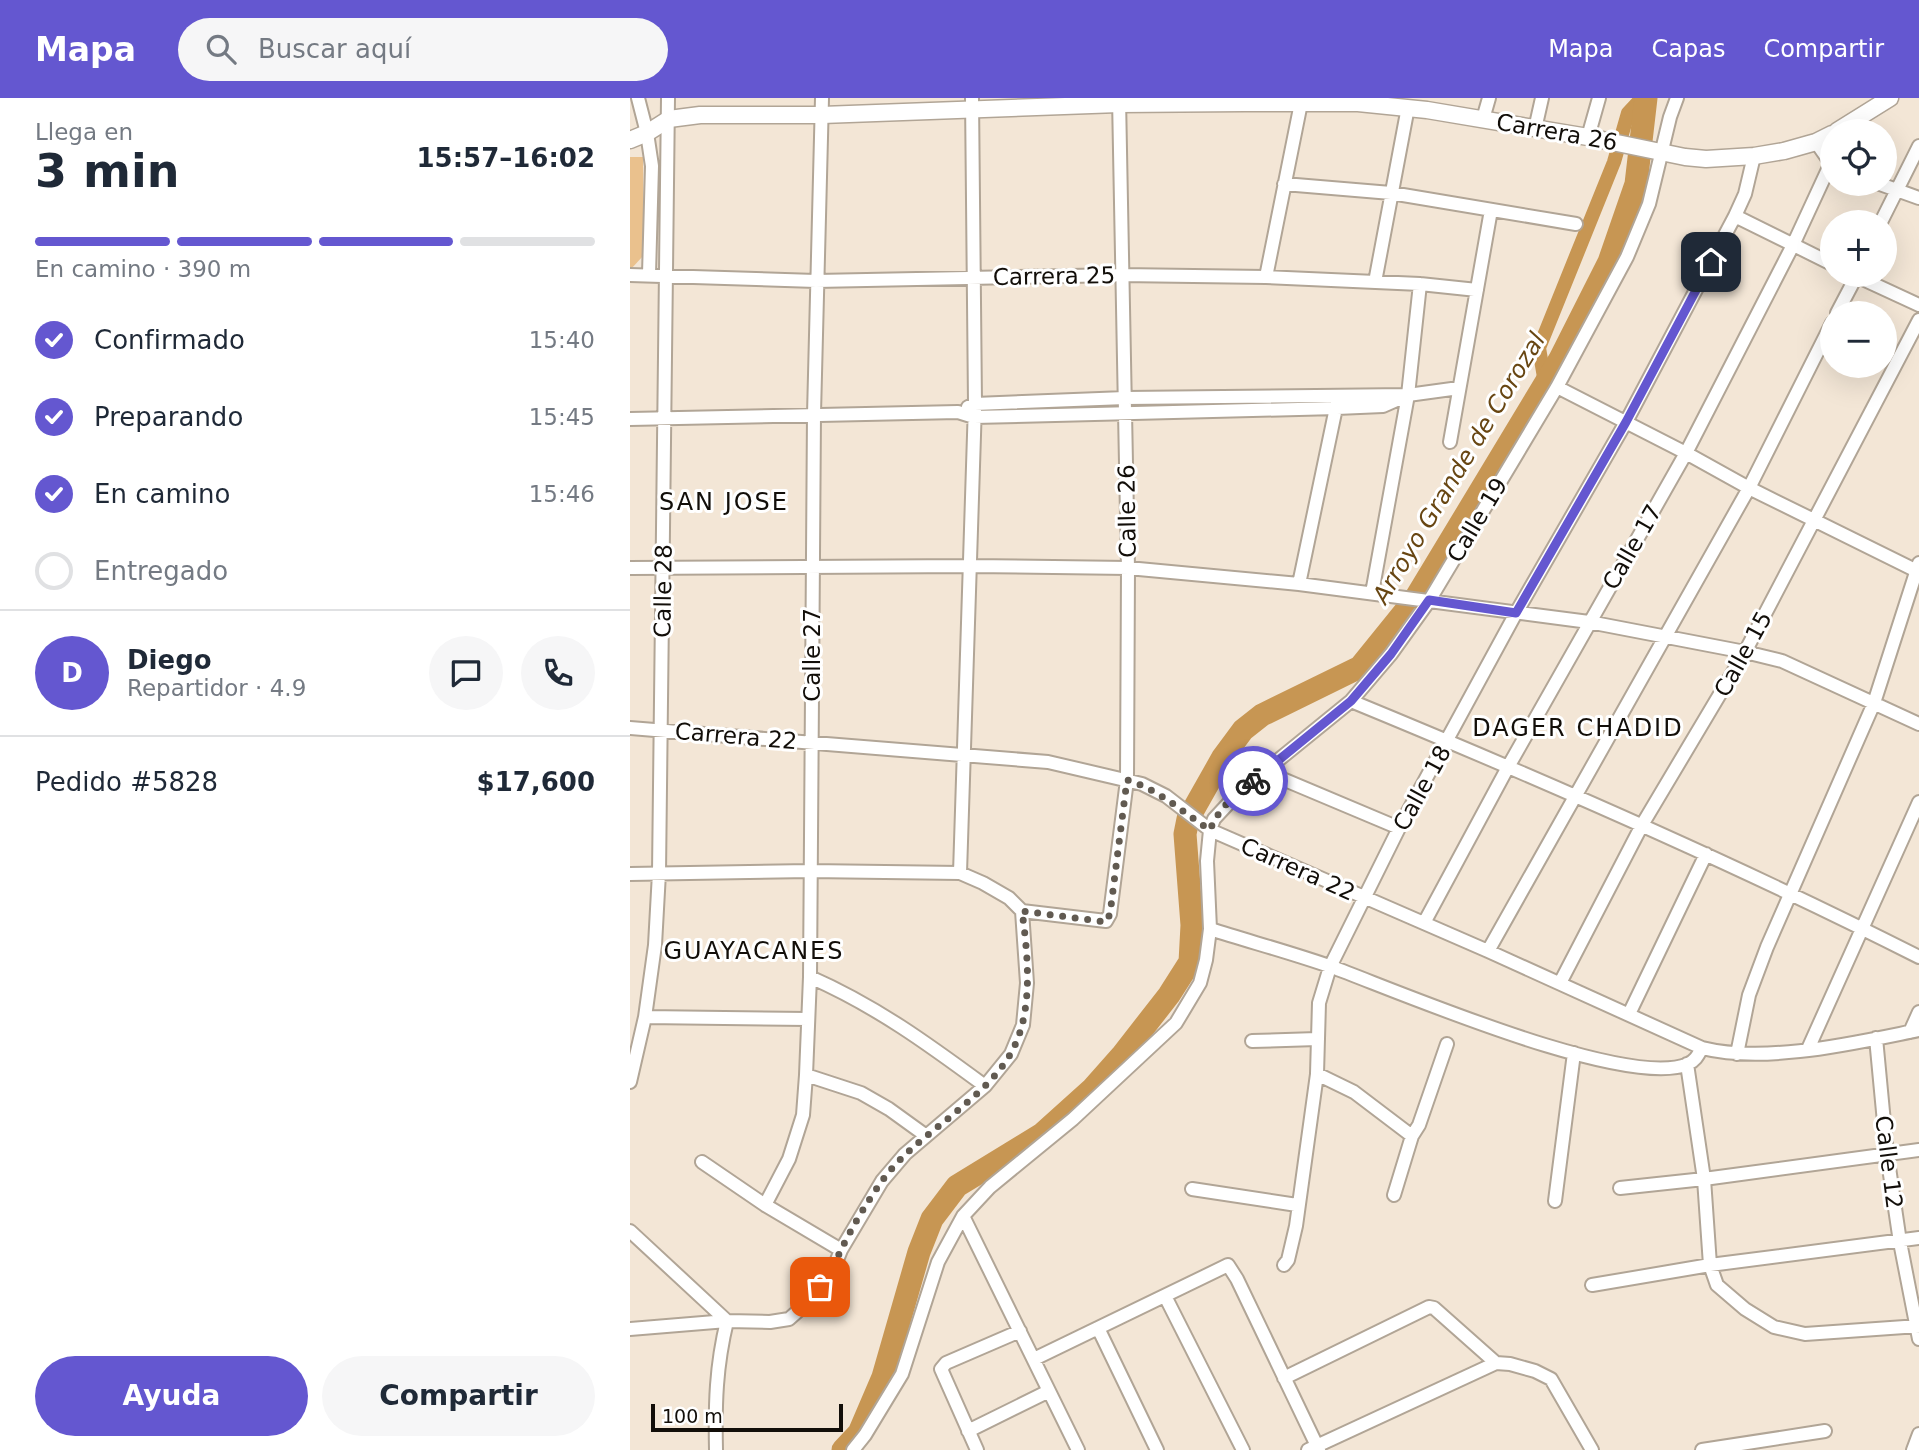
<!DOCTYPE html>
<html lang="es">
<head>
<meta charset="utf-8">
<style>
  :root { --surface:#fff; --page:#f6f6f7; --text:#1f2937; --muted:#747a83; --line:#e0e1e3; --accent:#6457d0 }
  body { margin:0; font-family:"DejaVu Sans",sans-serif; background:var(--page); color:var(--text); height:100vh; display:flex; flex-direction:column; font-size:26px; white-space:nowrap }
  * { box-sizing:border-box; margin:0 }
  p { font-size:23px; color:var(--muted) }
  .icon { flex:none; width:38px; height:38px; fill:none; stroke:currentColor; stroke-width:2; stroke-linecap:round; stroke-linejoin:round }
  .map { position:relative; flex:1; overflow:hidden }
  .drawer { display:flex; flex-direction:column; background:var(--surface); width:630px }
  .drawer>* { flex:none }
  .fabs { position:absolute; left:1190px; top:21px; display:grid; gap:14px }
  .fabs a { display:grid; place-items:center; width:77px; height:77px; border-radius:50%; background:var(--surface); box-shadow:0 7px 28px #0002; font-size:35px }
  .scale { position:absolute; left:21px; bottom:18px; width:192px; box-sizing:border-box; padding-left:7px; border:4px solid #120e09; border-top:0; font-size:19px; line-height:24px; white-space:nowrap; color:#120e09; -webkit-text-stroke:5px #fff; paint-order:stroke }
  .pin { position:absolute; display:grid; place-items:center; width:60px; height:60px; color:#fff; margin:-30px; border-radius:14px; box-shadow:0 4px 10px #0006 }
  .courier { position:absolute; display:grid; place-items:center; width:70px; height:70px; margin:-35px; border:5px solid #6457d0; border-radius:50%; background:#fff; color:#222; box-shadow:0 2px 9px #0007 }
  .headline em { font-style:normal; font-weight:700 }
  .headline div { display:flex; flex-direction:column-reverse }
  .headline { display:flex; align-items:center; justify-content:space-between; height:119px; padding:0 35px }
  h1 { font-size:46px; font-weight:700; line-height:52px }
  .bar { display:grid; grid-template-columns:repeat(4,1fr); gap:10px 7px; align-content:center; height:84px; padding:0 35px }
  .bar i { height:9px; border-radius:5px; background:var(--line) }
  .bar .active { background:var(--accent) }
  .bar p { grid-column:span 4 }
  .line { display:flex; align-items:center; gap:18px; padding:0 35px; border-top:2px solid var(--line) }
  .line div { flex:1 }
  .round { display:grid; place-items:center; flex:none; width:74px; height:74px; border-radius:37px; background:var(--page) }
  ol { padding:0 35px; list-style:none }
  li { display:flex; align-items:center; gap:21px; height:77px }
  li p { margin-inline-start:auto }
  li .icon { padding:7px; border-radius:50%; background:var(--accent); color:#fff; stroke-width:4 }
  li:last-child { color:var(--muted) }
  li i { width:38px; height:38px; border:4px solid var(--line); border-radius:50% }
  .action { display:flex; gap:14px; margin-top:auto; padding:14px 35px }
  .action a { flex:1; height:80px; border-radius:42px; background:var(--accent); color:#fff; font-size:28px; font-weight:700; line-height:80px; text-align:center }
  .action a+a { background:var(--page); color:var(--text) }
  header { display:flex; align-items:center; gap:42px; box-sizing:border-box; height:98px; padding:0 35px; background:var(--accent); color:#fff }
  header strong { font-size:33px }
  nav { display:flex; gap:38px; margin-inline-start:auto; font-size:24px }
  .search { width:490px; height:63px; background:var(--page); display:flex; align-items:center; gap:18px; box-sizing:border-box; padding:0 24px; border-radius:38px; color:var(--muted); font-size:26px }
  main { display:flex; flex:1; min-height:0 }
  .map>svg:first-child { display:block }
</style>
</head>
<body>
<header>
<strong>Mapa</strong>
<div class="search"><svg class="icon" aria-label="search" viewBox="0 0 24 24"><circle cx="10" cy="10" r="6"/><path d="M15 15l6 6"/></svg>Buscar aquí</div>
<nav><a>Mapa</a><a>Capas</a><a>Compartir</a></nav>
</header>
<main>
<section class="drawer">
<div class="headline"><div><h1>3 min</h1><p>Llega en</p></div><em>15:57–16:02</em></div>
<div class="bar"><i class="active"></i><i class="active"></i><i class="active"></i><i></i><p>En camino · 390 m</p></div>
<ol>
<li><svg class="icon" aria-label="check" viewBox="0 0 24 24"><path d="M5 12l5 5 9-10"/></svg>Confirmado<p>15:40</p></li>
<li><svg class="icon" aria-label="check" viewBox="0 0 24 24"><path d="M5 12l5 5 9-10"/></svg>Preparando<p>15:45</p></li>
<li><svg class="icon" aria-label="check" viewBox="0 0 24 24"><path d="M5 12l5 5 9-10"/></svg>En camino<p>15:46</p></li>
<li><i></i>Entregado</li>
</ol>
<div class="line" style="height:126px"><b class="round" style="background:var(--accent);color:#fff">D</b><div><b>Diego</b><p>Repartidor · 4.9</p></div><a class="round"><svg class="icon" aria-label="chat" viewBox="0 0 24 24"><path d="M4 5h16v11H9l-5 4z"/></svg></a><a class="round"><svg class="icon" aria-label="phone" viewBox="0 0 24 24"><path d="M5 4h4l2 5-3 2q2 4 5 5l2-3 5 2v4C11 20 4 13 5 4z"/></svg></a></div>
<div class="line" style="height:91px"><div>Pedido #5828</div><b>$17,600</b></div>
<div class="action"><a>Ayuda</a><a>Compartir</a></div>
</section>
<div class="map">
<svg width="1289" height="1352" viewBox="0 0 1289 1352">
  <rect width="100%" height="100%" fill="#f3e6d6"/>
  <path fill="#eac18d" d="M0 59H13L14 157 0 172Z"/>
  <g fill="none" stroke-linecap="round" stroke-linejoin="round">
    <path stroke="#c79653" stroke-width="14" d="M915 285 909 250 984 64 998 15 1012 0"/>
    <path stroke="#c79653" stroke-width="23" d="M213 1352 229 1335 253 1279 289 1154 302 1121 327 1088 412 1036 462 991 493 956 539 897 560 864 562 827 555 736 558 721 593 659 613 632 632 617 730 569 785 501 930 261 979 164 1006 86 1016 0"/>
    <defs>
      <path id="minor" d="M8 0 17 35 22 68 19 176
        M853 21 859 0
        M905 31 912 0
        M958 39 969 0
        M1186 44 1202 67
        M654 86 761 95 946 126
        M1250 86 1289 100
        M1105 118 1202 166
        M1251 124 1289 48
        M0 177 186 183 491 177 636 179 790 186 847 192
        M1224 177 1289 207
        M636 179 671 5
        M745 184 778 9
        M1207 215 1227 177
        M927 289 1056 355 1119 390 1289 474
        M338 309 345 306 495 300 778 297 829 290
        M0 321 328 314 344 319 707 310 753 308 778 297
        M820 344 861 112
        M0 470 339 468 498 470 669 486 959 524 1115 554 1152 563 1289 626
        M669 486 707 305
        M742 495 778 297 790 186
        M721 603C913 682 1104 765 1289 859
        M0 630 418 664 512 686 536 698 580 732 858 853 1072 950C1136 966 1224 945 1289 932
        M636 674 769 730
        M330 775 345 306 342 0
        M0 776 180 773 330 775 353 785 379 800 392 813 476 823 480 816 497 682 498 470 489 0
        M794 825 878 669 1056 355 1163 147 1200 67
        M580 831C621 844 662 855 702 869 770 894 997 992 1058 966 1066 962 1068 957 1072 950
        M858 853 1119 390 1202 225
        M180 879C246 908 298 946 355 988
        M930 885 1012 727 1115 554 1289 222
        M999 916 1076 756
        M15 919 178 921
        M1280 934 1289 914
        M1246 940 1257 1056 1270 1144 1289 1241
        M622 943 687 941
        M1178 951 1289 704
        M1107 956 1119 897 1137 849 1244 605 1289 465
        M1057 966 1074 1081 1080 1167 1087 1187 1115 1211 1144 1229 1175 1236 1289 1228
        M687 976 724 994 782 1038
        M176 977 231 995 259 1011 295 1037
        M0 984 15 919 25 847 29 775 38 0
        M72 1064 135 1107 211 1152
        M990 1090 1074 1081 1289 1052
        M562 1091 667 1107
        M764 1097 782 1038 789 1027 817 946
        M925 1103 944 955
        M135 1107 159 1061 173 1017 176 977 180 879 184 316 192 0
        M333 1118 448 1352
        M0 1133 97 1223
        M654 1167 658 1162 666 1128 687 976 689 905 700 869 769 730 886 515 996 324 1105 118 1115 96 1124 58
        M962 1187 1080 1167 1289 1140
        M535 1198 613 1352
        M468 1230 527 1352
        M0 1231 97 1223 140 1224 159 1221 177 1205 203 1172 211 1152 252 1083 275 1056 355 988 381 956 393 927 397 885 392 813
        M404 1261 598 1167 607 1181 689 1352
        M654 1280 799 1209 804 1210 866 1265
        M338 1333 419 1293
        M86 1352C85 1306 86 1268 97 1223
        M223 1352 235 1337 272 1276 308 1164 333 1118 360 1089 443 1021 546 925 570 885 576 862 580 831 577 763 580 732 584 721 609 694 721 603 761 556 799 503 927 289 997 159 1019 106 1040 19 1047 0
        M347 1352 311 1271 316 1265 390 1233
        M678 1352 866 1265 880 1266 905 1273 921 1281 962 1352
        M1072 1352 1195 1333
        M1283 1352 1289 1336"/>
      <path id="major" d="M1207 33 1260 0
        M0 42 17 35 39 21 70 17H192L489 6 614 5H728L797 12 958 39 1055 59 1076 61 1124 58 1154 53 1186 44 1202 36"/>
    </defs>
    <use href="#minor" stroke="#b1a596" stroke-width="16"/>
    <use href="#major" stroke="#b1a596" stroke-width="19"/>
    <use href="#minor" stroke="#fff" stroke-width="12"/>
    <use href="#major" stroke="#fff" stroke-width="16"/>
  </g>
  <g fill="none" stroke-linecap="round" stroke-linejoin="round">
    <path stroke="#615a51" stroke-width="7" stroke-dasharray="0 12.6" d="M190 1189C202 1174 203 1168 211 1152 222 1129 237 1104 252 1083 273 1054 300 1036 326 1014 346 997 368 978 381 955 404 914 398 858 392 813L476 824 480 816 497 682C530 692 552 714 580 732 588 711 605 697 623 683"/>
    <path stroke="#6457d0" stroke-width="9" d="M623 683 721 603 761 556 799 502 886 515 996 324 1081 164"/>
  </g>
  <g text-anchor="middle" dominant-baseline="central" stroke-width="6" stroke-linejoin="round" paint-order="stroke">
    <g font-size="23" fill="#120e09" stroke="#fff">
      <text transform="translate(927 34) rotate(10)">Carrera 26</text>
      <text transform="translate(424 178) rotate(-1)">Carrera 25</text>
      <text transform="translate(497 413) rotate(-91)">Calle 26</text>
      <text transform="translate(847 422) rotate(-59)">Calle 19</text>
      <text transform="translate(1002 449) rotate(-60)">Calle 17</text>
      <text transform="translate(33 493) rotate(-89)">Calle 28</text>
      <text transform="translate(1113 556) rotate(-61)">Calle 15</text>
      <text transform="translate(182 557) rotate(-90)">Calle 27</text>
      <text transform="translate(106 638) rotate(5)">Carrera 22</text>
      <text transform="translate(792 690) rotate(-61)">Calle 18</text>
      <text transform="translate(668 771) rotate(24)">Carrera 22</text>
      <text transform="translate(1259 1064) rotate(83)">Calle 12</text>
    </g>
    <g font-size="24" font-style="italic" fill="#684612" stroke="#fff">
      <text transform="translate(829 370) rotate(-59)">Arroyo Grande de Corozal</text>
    </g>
    <g font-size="24" letter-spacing="2" fill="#120e09" stroke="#fff">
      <text x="94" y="404">SAN JOSE</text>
      <text x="948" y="630">DAGER CHADID</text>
      <text x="124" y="853">GUAYACANES</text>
    </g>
  </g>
</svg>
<div class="fabs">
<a><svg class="icon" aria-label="locate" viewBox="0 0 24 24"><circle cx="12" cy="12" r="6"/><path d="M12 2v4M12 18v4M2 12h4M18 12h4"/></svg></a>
<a>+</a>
<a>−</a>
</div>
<div class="scale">100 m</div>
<div class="pin" style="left:190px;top:1189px;background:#ea580c"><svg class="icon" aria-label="bag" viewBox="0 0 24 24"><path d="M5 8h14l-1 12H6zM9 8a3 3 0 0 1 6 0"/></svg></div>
<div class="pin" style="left:1081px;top:164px;background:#1f2937"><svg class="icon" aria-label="home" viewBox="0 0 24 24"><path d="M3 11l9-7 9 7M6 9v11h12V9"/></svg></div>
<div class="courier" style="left:623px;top:683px"><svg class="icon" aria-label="bike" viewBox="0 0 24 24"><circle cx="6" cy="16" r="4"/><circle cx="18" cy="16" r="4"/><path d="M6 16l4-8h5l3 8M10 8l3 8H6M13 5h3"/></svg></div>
</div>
</main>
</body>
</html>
